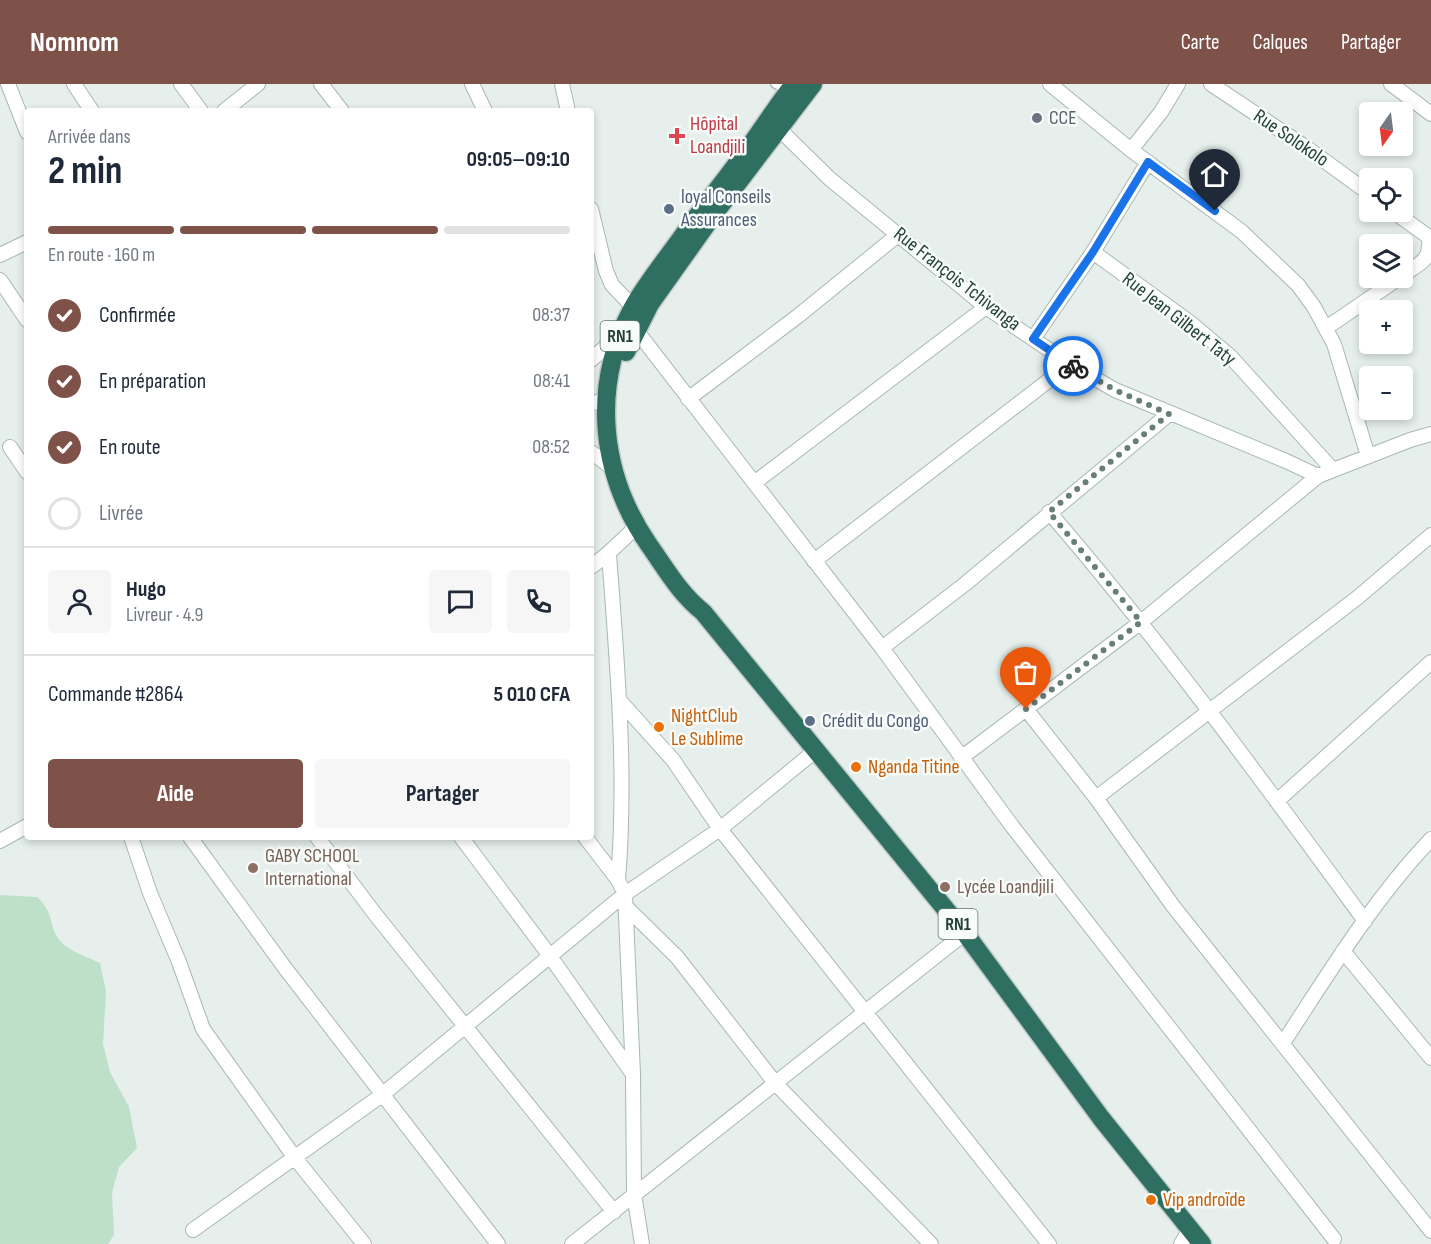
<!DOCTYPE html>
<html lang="fr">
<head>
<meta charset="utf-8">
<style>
  :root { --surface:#fff; --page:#f6f6f7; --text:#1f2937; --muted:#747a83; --line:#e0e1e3; --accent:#7f5249 }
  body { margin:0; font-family:"Sofia Sans Condensed",sans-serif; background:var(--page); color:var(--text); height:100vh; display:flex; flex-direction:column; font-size:22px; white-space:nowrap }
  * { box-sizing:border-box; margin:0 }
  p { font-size:20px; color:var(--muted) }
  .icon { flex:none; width:33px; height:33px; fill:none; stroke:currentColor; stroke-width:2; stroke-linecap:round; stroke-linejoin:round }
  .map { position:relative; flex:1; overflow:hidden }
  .sheet { position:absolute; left:24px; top:24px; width:570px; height:732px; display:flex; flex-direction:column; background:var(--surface); border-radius:6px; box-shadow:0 3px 9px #0003 }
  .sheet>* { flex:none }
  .needle { width:39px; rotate:194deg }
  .buttons { position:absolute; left:1359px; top:18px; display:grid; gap:12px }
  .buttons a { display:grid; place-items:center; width:54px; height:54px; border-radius:6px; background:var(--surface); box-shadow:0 3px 9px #0003; font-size:30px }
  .pin { position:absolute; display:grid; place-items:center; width:51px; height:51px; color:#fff; margin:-62px -26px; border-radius:50% 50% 50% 0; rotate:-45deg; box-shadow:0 0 6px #0007 }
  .pin .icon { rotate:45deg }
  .courier { position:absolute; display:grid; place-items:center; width:60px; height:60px; margin:-30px; border:4px solid #1a73e8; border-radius:50%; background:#fff; color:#222; box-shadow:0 2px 8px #0007 }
  .overview em { font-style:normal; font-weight:700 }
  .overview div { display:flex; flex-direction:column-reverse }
  .overview { display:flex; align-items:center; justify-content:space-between; height:102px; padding:0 24px }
  h1 { font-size:39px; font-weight:700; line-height:45px }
  .bar { display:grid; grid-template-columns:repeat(4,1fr); gap:9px 6px; align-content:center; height:72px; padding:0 24px }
  .bar i { height:8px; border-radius:4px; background:var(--line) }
  .bar .selected { background:var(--accent) }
  .bar p { grid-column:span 4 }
  .line { display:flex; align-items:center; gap:15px; padding:0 24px; border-top:2px solid var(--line) }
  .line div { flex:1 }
  .round { display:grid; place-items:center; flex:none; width:63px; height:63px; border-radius:6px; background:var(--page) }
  ol { padding:0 24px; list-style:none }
  li { display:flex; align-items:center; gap:18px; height:66px }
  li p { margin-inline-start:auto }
  li .icon { padding:6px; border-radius:50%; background:var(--accent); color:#fff; stroke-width:4 }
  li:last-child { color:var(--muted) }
  li i { width:33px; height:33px; border:3px solid var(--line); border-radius:50% }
  .cta { display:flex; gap:12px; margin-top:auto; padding:12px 24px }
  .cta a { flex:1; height:69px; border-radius:6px; background:var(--accent); color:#fff; font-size:24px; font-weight:700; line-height:69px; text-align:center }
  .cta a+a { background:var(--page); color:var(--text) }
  header { display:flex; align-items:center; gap:36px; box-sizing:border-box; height:84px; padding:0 30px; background:var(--accent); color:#fff }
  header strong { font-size:28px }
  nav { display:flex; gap:33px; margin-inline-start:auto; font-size:21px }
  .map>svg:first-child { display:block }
</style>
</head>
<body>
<header>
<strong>Nomnom</strong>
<nav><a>Carte</a><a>Calques</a><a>Partager</a></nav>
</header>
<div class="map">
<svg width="1431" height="1160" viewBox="0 0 1431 1160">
  <rect width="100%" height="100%" fill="#e6efeb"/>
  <path fill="#bfe0c8" d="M0 811 37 813C53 829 48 833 56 851 64 866 85 872 100 879L106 907 103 960 110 988 129 1023 137 1064 119 1083 112 1109 114 1151 108 1160H0Z"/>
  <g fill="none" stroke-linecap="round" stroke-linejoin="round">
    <defs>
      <path id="lane" d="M775 0 788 8"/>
      <path id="street" d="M8 0 27 48
        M74 0 92 27
        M181 0 201 27
        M321 0 342 27
        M472 0 485 27
        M562 0 568 27
        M1050 0 1131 66 1241 147 1298 201 1314 223 1334 260 1368 372
        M1211 0 1307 64 1370 110
        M1391 0 1431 30
        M224 27 258 0
        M778 44 830 95 986 223 1070 280 1115 306 1286 377 1318 392
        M1131 66 1161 28 1178 0
        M591 125 606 187 612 201 633 223
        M1394 128 1429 153C1431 177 1421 179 1402 191
        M1093 168 1192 240 1230 272 1333 386
        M0 171 27 158
        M0 196 27 236
        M1326 244 1399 194
        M636 246 882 564 1012 742 1334 1155
        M1033 255 1093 168 1148 78
        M591 276 621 249
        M688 315 798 232 899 150
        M591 319 606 317
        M10 363 27 388
        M591 368 612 384
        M754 399 986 223
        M1049 428C1162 559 1263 698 1365 837
        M609 470C617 578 627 687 618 796
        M814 477 1070 280
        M591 483C608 471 621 457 636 443
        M882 564 965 500 1169 330
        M620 617 673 676 720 745 1049 1160
        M1026 625 1096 714 1173 822 1431 1147
        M961 674 1141 538 1318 392 1410 356 1431 350
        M1096 714 1357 514 1431 451
        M1277 717 1431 578
        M131 753 150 809 179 878 203 945 295 1074 364 1160
        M190 753 285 884 498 1160
        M317 753 375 830 614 1128
        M461 753 550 872 632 989
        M585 753 618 796 625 810 633 990 634 1110 642 1160
        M0 757 27 742
        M625 822 677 873 776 1000 931 1160
        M1343 867 1431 974
        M1283 959C1329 889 1373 816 1431 755
        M193 1146 382 1011 625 810 720 745 815 667
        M572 1160 965 849
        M1181 1160 1190 1145"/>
      <path id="highway" d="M794 0C776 23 761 47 744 70 726 95 707 118 689 143 672 168 646 199 632 225 591 303 600 390 649 461 666 485 680 510 703 528L965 849 1101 1034 1202 1160
        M626 268 650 220 714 130 813 0"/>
    </defs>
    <use href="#lane" stroke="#a8b8b2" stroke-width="10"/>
    <use href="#street" stroke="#a8b8b2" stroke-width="16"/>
    <use href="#highway" stroke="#c2cac8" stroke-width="21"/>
    <use href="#lane" stroke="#fff" stroke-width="7"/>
    <use href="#street" stroke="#fff" stroke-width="14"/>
    <use href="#highway" stroke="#2f6f62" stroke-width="18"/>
  </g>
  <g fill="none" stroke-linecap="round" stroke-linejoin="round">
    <path stroke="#687f78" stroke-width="6" stroke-dasharray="0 10.8" d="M1026 625 1141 538 1049 428 1169 330 1115 306 1073 282"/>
    <path stroke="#1a73e8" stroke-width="8" d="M1073 282 1033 255 1093 168 1148 78 1215 127"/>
  </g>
  <circle fill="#6b7280" stroke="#f7fbf9" stroke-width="2" cx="1037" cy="34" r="6"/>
  <path fill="#e0444e" stroke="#f7fbf9" stroke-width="2" d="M674 43h6v6h6v6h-6v6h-6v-6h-6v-6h6z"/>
  <g fill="#5c6f8a" stroke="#f7fbf9" stroke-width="2">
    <circle cx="669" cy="125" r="6"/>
    <circle cx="810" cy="637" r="6"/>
  </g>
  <g fill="#e8710a" stroke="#f7fbf9" stroke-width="2">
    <circle cx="659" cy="643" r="6"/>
    <circle cx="856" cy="683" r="6"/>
    <circle cx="1151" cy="1116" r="6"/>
  </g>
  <g fill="#8d6e63" stroke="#f7fbf9" stroke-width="2">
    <circle cx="253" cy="784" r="6"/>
    <circle cx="945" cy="803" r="6"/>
  </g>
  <g text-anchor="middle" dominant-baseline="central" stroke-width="5" stroke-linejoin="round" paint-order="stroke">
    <g fill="#f7fbf9" stroke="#637a73" stroke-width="1.5">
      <rect x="600.5" y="237" width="39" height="30" rx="4.5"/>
      <rect x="938.5" y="825" width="39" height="30" rx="4.5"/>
    </g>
    <g font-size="18" font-weight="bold" fill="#24423a">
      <text x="620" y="252">RN1</text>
      <text x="958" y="840">RN1</text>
    </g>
    <g font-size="20" fill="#5b616d" stroke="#f7fbf9" text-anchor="start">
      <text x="1049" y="34">CCE</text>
    </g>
    <g font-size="20" fill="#be3a42" stroke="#f7fbf9" text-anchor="start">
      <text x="690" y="40">Hôpital<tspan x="690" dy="23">Loandjili</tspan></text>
    </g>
    <g font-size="20" fill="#24423a" stroke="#f7fbf9">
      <text transform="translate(1291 54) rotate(34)">Rue Solokolo</text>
      <text transform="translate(957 195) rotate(38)">Rue François Tchivanga</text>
      <text transform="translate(1179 235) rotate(38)">Rue Jean Gilbert Taty</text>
    </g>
    <g font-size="20" fill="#4e5e75" stroke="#f7fbf9" text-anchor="start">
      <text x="681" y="113">loyal Conseils<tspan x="681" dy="23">Assurances</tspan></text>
      <text x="822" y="637">Crédit du Congo</text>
    </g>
    <g font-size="20" fill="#c56008" stroke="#f7fbf9" text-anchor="start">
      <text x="671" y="632">NightClub<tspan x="671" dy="23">Le Sublime</tspan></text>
      <text x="868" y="683">Nganda Titine</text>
      <text x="1163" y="1116">Vip androïde</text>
    </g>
    <g font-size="20" fill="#785e54" stroke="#f7fbf9" text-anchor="start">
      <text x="265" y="772">GABY SCHOOL<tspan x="265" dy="23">International</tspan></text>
      <text x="957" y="803">Lycée Loandjili</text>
    </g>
  </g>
</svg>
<div class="buttons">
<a><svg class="needle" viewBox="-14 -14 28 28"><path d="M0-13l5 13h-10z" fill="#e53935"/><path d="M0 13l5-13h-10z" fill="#747a83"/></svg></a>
<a><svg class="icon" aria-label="locate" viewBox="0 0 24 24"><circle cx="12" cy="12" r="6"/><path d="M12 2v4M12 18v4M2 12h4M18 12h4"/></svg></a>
<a><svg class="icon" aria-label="layers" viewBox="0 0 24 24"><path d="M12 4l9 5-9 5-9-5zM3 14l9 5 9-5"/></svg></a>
<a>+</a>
<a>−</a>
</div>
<div class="pin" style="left:1026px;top:625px;background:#ea580c"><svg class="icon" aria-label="bag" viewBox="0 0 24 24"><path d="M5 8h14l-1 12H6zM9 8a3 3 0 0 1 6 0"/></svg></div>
<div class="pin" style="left:1215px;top:127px;background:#1f2937"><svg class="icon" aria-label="home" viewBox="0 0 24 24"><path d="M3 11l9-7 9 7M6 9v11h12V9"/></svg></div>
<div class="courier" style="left:1073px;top:282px"><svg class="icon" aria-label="bike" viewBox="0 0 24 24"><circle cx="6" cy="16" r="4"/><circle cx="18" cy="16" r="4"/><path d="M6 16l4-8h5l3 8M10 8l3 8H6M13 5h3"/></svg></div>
<section class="sheet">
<div class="overview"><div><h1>2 min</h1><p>Arrivée dans</p></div><em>09:05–09:10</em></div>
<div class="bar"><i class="selected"></i><i class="selected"></i><i class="selected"></i><i></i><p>En route · 160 m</p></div>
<ol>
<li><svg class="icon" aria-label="check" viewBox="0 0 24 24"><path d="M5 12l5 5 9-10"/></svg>Confirmée<p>08:37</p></li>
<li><svg class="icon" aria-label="check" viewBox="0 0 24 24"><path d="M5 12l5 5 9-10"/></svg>En préparation<p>08:41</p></li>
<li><svg class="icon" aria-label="check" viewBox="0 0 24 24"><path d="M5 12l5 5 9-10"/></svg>En route<p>08:52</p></li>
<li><i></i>Livrée</li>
</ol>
<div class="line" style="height:108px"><a class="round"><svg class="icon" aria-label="person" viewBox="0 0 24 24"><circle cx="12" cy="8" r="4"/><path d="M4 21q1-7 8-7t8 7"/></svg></a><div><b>Hugo</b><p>Livreur · 4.9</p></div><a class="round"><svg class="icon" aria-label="chat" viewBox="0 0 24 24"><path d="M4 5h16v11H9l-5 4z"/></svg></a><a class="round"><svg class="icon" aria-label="phone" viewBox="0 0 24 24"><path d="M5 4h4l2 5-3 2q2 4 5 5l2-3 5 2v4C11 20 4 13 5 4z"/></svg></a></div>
<div class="line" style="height:78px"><div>Commande #2864</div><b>5 010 CFA</b></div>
<div class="cta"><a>Aide</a><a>Partager</a></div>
</section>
</div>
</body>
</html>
